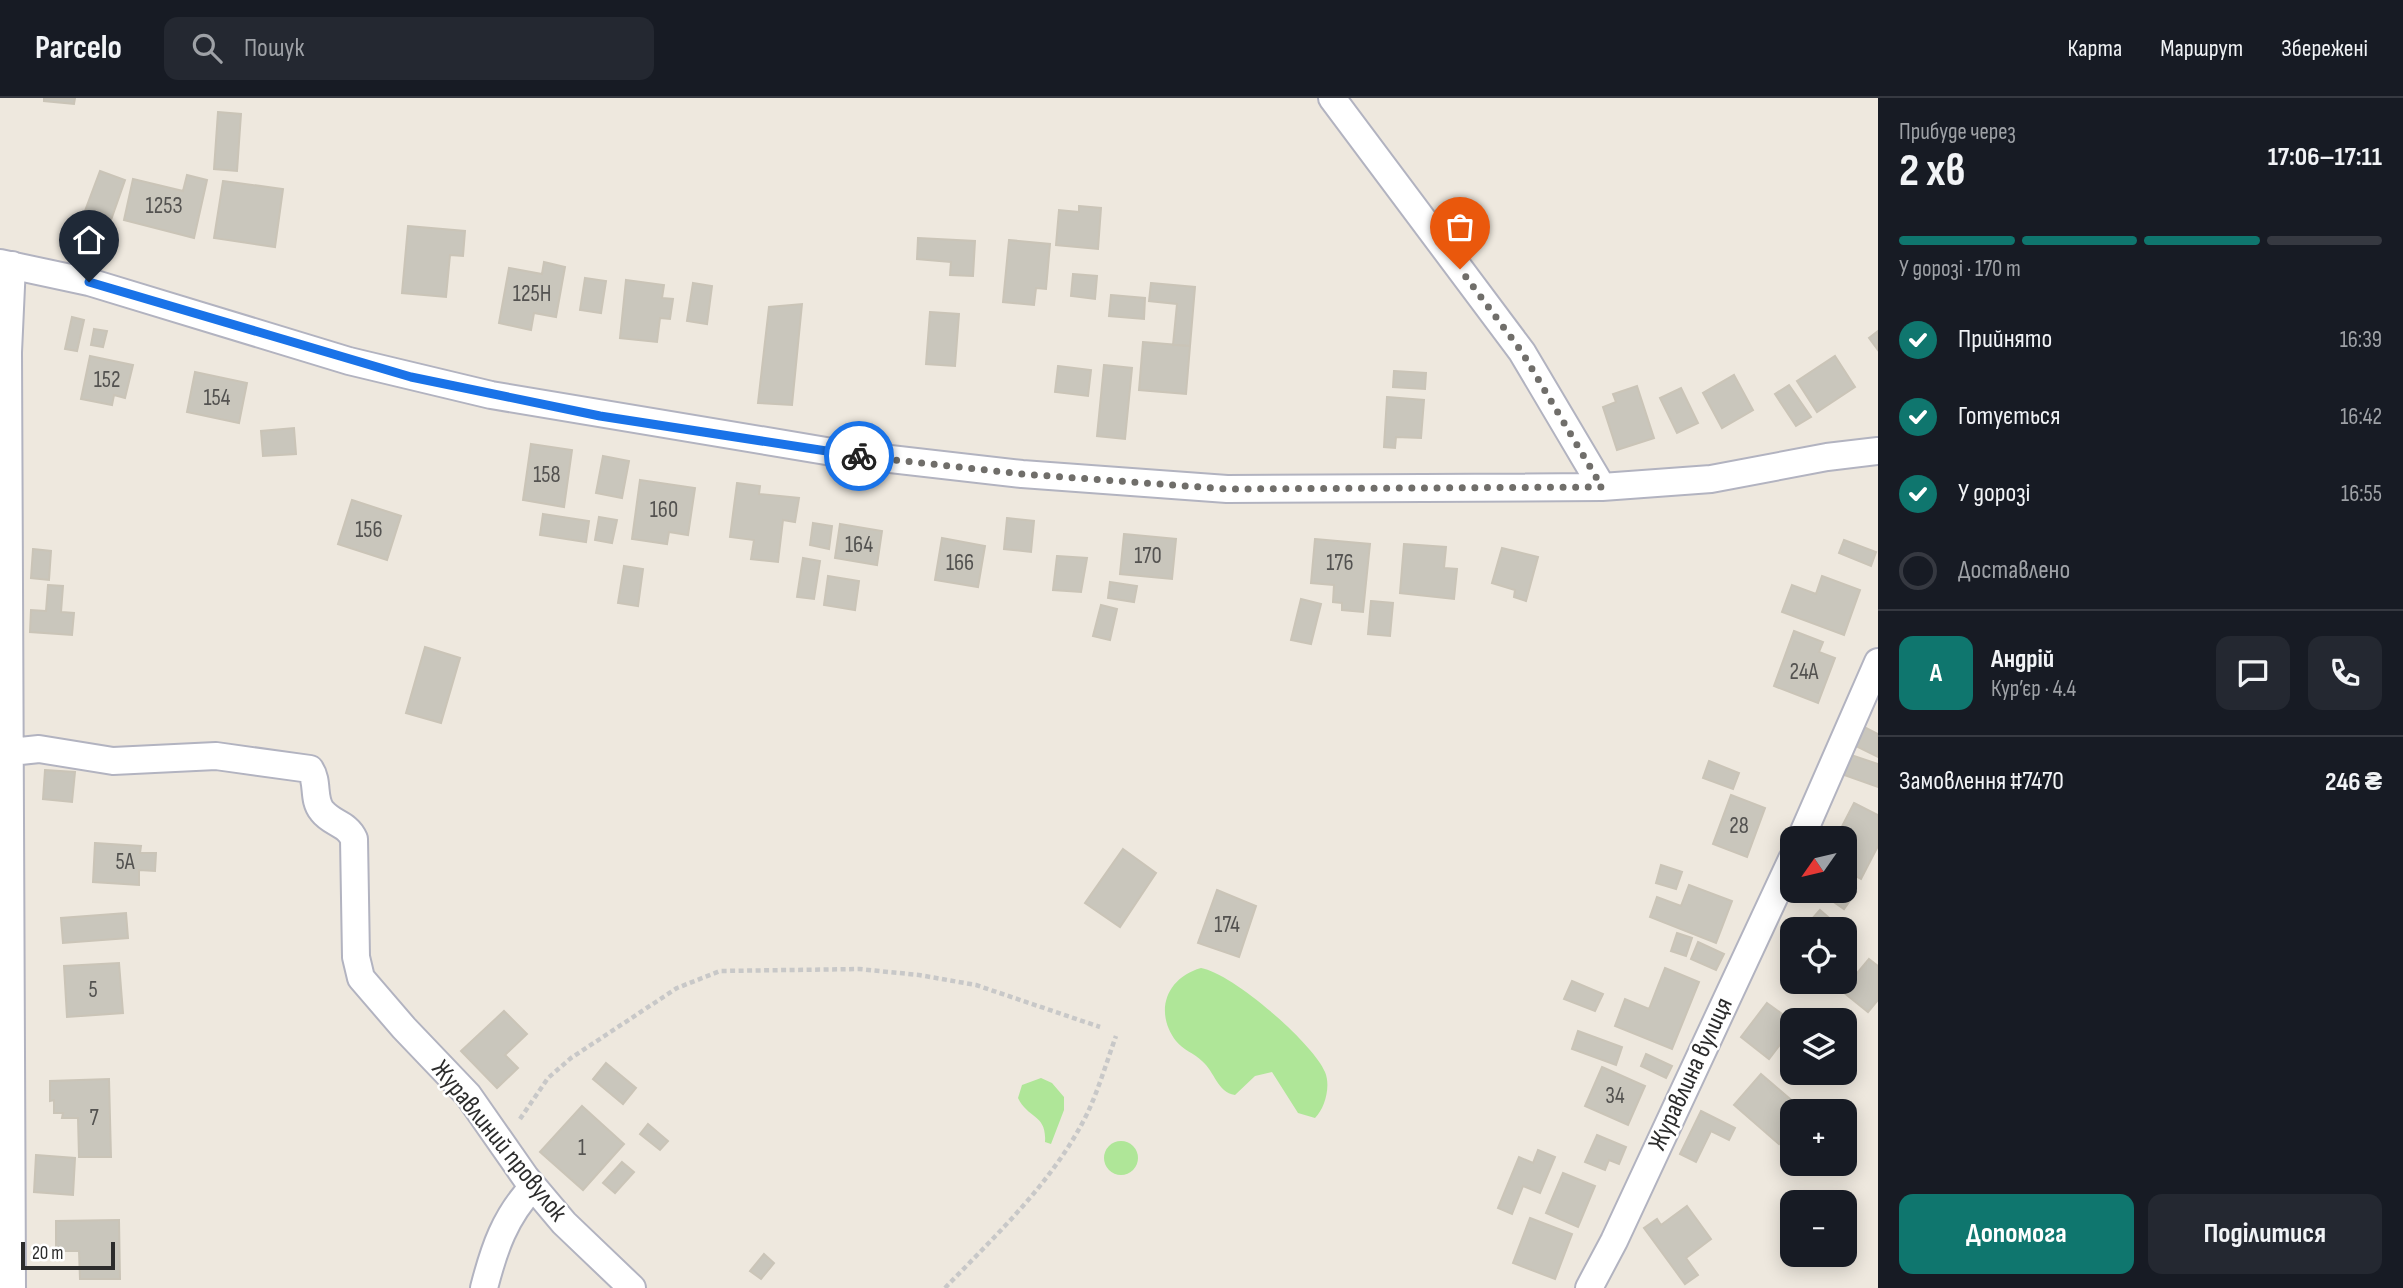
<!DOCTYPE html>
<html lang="uk">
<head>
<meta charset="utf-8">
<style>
  :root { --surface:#171b24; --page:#242831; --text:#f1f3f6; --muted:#9ea1a6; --line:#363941; --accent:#0f766e }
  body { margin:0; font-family:"Sofia Sans Condensed",sans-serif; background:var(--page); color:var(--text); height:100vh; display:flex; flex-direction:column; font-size:26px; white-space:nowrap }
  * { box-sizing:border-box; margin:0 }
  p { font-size:23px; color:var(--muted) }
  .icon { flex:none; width:38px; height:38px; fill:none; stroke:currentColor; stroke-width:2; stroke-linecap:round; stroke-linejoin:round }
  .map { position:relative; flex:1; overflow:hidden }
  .details { display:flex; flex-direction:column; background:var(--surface); width:525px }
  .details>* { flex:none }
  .needle { width:46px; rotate:236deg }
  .controls { position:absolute; left:1780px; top:728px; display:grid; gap:14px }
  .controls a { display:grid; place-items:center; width:77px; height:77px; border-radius:14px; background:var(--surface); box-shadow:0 4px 18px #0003; font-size:35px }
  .scale { position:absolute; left:21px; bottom:18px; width:94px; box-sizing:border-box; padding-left:7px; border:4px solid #2c2c2c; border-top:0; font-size:19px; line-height:24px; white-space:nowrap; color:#2c2c2c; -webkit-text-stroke:5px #fff; paint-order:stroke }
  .pin { position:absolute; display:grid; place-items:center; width:60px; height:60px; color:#fff; margin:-72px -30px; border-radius:50% 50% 50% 0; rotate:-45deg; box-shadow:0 0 7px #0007 }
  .pin .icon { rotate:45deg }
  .courier { position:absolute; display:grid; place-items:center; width:70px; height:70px; margin:-35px; border:5px solid #1a73e8; border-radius:50%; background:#fff; color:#222; box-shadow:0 2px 9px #0007 }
  .headline em { font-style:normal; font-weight:700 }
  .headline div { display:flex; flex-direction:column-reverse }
  .headline { display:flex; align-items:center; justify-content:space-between; height:119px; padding:0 21px }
  h1 { font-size:46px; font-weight:700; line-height:52px }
  .bar { display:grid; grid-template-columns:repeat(4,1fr); gap:10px 7px; align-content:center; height:84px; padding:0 21px }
  .bar i { height:9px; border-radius:5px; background:var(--line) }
  .bar .selected { background:var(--accent) }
  .bar p { grid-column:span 4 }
  .line { display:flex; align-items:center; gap:18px; padding:0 21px; border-top:2px solid var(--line) }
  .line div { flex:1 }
  .round { display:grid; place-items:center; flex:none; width:74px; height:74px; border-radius:14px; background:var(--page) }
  ol { padding:0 21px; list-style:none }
  li { display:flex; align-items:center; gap:21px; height:77px }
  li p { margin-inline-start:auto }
  li .icon { padding:7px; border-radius:50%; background:var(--accent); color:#fff; stroke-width:4 }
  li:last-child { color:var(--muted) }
  li i { width:38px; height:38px; border:4px solid var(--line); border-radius:50% }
  .button { display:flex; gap:14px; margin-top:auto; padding:14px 21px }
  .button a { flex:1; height:80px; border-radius:14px; background:var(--accent); color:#fff; font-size:28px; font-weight:700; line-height:80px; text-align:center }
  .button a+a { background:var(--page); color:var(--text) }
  header { display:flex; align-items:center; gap:42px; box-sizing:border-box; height:98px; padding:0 35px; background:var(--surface); border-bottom:2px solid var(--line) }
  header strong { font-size:33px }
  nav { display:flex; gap:38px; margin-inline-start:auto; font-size:24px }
  .search { width:490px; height:63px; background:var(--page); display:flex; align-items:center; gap:18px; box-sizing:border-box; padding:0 24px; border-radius:14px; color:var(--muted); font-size:26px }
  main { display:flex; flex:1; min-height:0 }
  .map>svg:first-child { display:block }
</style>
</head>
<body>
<header>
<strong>Parcelo</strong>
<div class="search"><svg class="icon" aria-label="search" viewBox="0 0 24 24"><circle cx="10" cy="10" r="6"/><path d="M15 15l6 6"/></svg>Пошук</div>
<nav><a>Карта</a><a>Маршрут</a><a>Збережені</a></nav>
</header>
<main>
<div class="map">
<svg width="1878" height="1190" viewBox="0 0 1878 1190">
  <rect width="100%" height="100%" fill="#eee8de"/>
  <path fill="#afe698" d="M1201 870C1232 875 1313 945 1325 974 1331 988 1325 1010 1315 1020L1298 1015 1272 974 1255 978 1235 997C1217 994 1215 974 1202 963 1194 955 1183 952 1176 943 1154 914 1166 880 1201 870Z
    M1041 980 1052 985 1064 999V1012L1051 1046 1045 1044C1047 1016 1028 1021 1018 1000L1022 987Z
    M1104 1060a17 17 0 1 1 34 0a17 17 0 1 1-34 0Z"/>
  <path fill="#c9c6bc" stroke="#cac4b7" stroke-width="2" d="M44 0H75L74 6 44 3Z
    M218 14 241 16 237 73 214 71Z
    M100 73 125 82 111 122 85 113Z
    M187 77 207 82 194 140 124 122 133 81 183 93Z
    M223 83 283 91 275 149 214 140Z
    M1079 108 1101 110 1098 151 1056 147 1059 112 1079 114Z
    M408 128 465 133 463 158 450 157 446 199 402 195Z
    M918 140 975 143 973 178 950 177 951 164 917 161Z
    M1009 142 1050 146 1046 191 1036 190 1034 207 1003 204Z
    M544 164 565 169 556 219 534 215 531 232 499 225 509 170 542 176Z
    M1073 176 1097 178 1095 201 1071 198Z
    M585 180 606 183 601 215 580 212Z
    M626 182 664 187 662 200 673 201 670 221 660 220 657 244 620 240Z
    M693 185 712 188 707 226 687 223Z
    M1151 185 1195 189 1190 248 1173 247 1177 206 1149 203Z
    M1111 197 1145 200 1144 221 1109 218Z
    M802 206 792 307 758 305 769 209Z
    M930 214 959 216 955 268 926 266Z
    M72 219 84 222 77 253 65 251Z
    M94 231 107 233 103 249 91 247Z
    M1878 233V252L1869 240Z
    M1143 244 1190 248 1186 296 1139 292Z
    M90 258 133 267 125 300 114 297 112 307 81 301Z
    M1835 258 1855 289 1817 314 1797 283Z
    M1104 267 1132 270 1125 341 1097 338Z
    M1058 268 1091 272 1088 298 1055 294Z
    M1394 273 1426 275 1425 291 1393 289Z
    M195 274 247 285 239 325 187 314Z
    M1734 277 1753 312 1722 330 1703 295Z
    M1789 287 1811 319 1796 328 1775 296Z
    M1637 288 1654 340 1617 352 1603 309 1616 304 1613 296Z
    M1681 290 1698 325 1677 335 1660 300Z
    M1387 299 1424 302 1421 340 1396 339 1395 350 1384 349Z
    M294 330 296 356 263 358 261 333Z
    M531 346 572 352 564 409 523 402Z
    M603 358 629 363 622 400 596 395Z
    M640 382 695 390 688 437 669 434 667 446 632 441Z
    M737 385 760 388 759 396 799 400 795 424 783 422 778 464 751 461 754 442 730 439Z
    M352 402 401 418 387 462 338 446Z
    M543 416 589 423 586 444 540 437Z
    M599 419 617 422 612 445 595 442Z
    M1007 420 1034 423 1031 454 1004 451Z
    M813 425 832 428 829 451 810 447Z
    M840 426 882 433 877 467 835 460Z
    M1124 436 1176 441 1172 481 1120 476Z
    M942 440 985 448 978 489 935 482Z
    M1315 441 1370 446 1363 514 1342 512V505L1333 504 1334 487 1311 485Z
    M1844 442 1876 454 1871 468 1839 455Z
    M1404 446 1446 449 1444 470 1457 471 1454 501 1400 495Z
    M1502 450 1538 459 1526 503 1514 499 1515 492 1492 485Z
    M33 451 51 453 49 482 31 480Z
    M1057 458 1087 460 1081 494 1053 492Z
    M803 460 820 463 814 501 797 499Z
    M624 468 643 471 638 508 618 505Z
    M828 478 859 483 855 512 824 507Z
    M1822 478 1860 492 1844 537 1782 514 1792 487 1816 496Z
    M1110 484 1137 488 1134 504 1108 500Z
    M48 487 63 488 61 514 74 515 72 537 30 534 31 512 46 513Z
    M1301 501 1321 506 1311 546 1291 542Z
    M1371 503 1393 505 1390 538 1368 536Z
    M1101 507 1117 511 1110 542 1093 538Z
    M1794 533 1823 544 1819 554 1835 560 1818 605 1774 588Z
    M425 549 460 560 441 625 406 615Z
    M1864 629 1878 636V659L1854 647Z
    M1851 657 1878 666V689L1844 677Z
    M1709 663 1739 675 1733 691 1703 680Z
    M45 672 75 674 72 704 43 701Z
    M1731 697 1765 710 1747 759 1713 746Z
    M1854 705 1878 717V748L1861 781 1844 772V740H1836Z
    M95 745 141 748 140 755H156L155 773 139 772V787L93 784Z
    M1123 751 1156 775 1120 829 1085 805Z
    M1661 767 1682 774 1676 791 1656 785Z
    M1844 785 1856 794 1844 811 1818 793H1844Z
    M1689 787 1732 803 1716 845 1650 819 1657 799 1681 808Z
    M1217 792 1256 808 1239 859 1198 845Z
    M1820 812 1842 831H1803Z
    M126 815 128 840 63 845 61 820Z
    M1677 835 1692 840 1686 858 1671 853Z
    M1698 844 1724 856 1716 872 1691 861Z
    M1869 861 1878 868V902L1868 914 1842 893Z
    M119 865 123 915 67 919 64 868Z
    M1665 870 1699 884 1672 951 1615 928 1625 901 1649 911Z
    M1572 883 1603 896 1595 913 1564 901Z
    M1767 905 1792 923V931L1769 961 1741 939Z
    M504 913 527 936 505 957 518 970 497 990 461 953Z
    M1578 933 1622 949 1616 967 1572 951Z
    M1646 956 1672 968 1666 980 1641 968Z
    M606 965 636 990 623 1006 593 981Z
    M1602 969 1645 988 1628 1027 1585 1008Z
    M1761 976 1804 1013H1792V1031L1779 1046 1734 1007Z
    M109 981 111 1059H79L78 1020H62L63 1015H54V1002L50 1003V983Z
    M582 1008 624 1046 583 1092 540 1054Z
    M1701 1013 1735 1030 1729 1042 1711 1033 1696 1064 1680 1056Z
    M648 1026 668 1043 660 1052 640 1036Z
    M1597 1037 1626 1049 1619 1066 1609 1062 1605 1072 1585 1064Z
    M1538 1052 1555 1059 1540 1095 1523 1088 1512 1116 1498 1110 1519 1059 1533 1065Z
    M36 1057 75 1060 73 1097 34 1094Z
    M622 1064 634 1074 615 1095 603 1085Z
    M1563 1075 1595 1088 1578 1129 1546 1115Z
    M1687 1108 1711 1141 1686 1160 1698 1177 1685 1186 1644 1130 1657 1121 1661 1127Z
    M1530 1120 1572 1136 1555 1181 1513 1165Z
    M119 1122 120 1181H80L79 1153H56V1123Z
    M764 1156 774 1165 761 1181 750 1173Z"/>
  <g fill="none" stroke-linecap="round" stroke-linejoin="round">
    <defs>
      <path id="street" d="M1332 0 1522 254 1602 389
        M0 165 89 184 349 263 491 297 838 355 1022 376 1227 391 1602 389 1711 381 1827 359 1878 353
        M11 654 39 651 113 663 216 658 310 671C319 684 312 701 322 713 332 726 347 725 354 741L356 859 361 880 404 930 468 997 526 1080 564 1125 632 1190
        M1801 740 1878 564
        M12 1190 8 254 12 167
        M484 1190C494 1151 505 1118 533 1089
        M1589 1190 1614 1143 1792 761"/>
    </defs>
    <use href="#street" stroke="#b2b3c0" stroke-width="30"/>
    <path stroke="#c8c8c8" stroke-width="4.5" stroke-dasharray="5 3.5" stroke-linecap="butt" d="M520 1021 548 980 571 960 677 890 720 873 859 871 919 877 976 887 1100 929
      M945 1190C997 1136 1055 1082 1088 1014 1099 990 1107 963 1116 938"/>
    <use href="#street" stroke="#fff" stroke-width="26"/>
  </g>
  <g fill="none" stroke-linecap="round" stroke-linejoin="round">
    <path stroke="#706e6a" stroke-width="7" stroke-dasharray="0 12.6" d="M859 358 1022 376 1227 391 1602 389 1522 254 1460 171"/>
    <path stroke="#1a73e8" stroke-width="9" d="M89 184 411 279 600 318 859 358"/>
  </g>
  <g text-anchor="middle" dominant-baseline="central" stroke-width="5" stroke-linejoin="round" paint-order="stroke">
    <g font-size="23" fill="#535250">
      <text x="164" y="108">125З</text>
      <text x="532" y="196">125Н</text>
      <text x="107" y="282">152</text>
      <text x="217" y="300">154</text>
      <text x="547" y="377">158</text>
      <text x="664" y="412">160</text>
      <text x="369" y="432">156</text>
      <text x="859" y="447">164</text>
      <text x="1148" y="458">170</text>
      <text x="960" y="465">166</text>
      <text x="1340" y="465">176</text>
      <text x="1804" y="574">24А</text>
      <text x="1739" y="728">28</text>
      <text x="125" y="764">5А</text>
      <text x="1227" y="827">174</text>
      <text x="93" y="892">5</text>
      <text x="1615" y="998">34</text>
      <text x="94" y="1020">7</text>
      <text x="582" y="1050">1</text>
    </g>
    <g font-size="26" fill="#2c2c2c" stroke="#fff">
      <text transform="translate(1691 976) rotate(-65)">Журавлина вулиця</text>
      <text transform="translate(499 1043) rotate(51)">Журавлиний провулок</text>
    </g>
  </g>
</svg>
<div class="controls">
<a><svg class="needle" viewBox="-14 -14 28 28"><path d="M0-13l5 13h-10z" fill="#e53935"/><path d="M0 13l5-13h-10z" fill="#9ea1a6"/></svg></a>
<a><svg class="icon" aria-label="locate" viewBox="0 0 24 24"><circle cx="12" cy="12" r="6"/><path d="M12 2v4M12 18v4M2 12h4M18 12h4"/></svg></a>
<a><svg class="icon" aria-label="layers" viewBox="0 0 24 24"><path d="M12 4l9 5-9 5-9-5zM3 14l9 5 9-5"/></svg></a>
<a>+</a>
<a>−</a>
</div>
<div class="scale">20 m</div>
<div class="pin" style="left:1460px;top:171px;background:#ea580c"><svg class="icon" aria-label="bag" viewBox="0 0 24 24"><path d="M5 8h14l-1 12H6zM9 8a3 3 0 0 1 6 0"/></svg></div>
<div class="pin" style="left:89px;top:184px;background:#1f2937"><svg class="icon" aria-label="home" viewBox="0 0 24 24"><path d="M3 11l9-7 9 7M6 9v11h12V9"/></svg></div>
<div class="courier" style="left:859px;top:358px"><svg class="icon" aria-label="bike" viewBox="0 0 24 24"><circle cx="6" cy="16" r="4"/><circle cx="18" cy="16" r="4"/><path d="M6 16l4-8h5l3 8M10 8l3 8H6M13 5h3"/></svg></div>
</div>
<section class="details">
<div class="headline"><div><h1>2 хв</h1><p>Прибуде через</p></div><em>17:06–17:11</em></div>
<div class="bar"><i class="selected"></i><i class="selected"></i><i class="selected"></i><i></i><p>У дорозі · 170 m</p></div>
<ol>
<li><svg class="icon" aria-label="check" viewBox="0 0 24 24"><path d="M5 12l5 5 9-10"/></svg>Прийнято<p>16:39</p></li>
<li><svg class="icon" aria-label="check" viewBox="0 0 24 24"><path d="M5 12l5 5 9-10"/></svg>Готується<p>16:42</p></li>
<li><svg class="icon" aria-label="check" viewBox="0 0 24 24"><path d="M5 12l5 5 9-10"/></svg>У дорозі<p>16:55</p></li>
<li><i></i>Доставлено</li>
</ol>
<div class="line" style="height:126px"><b class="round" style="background:var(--accent);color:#fff">А</b><div><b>Андрій</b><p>Кур’єр · 4.4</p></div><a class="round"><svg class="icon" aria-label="chat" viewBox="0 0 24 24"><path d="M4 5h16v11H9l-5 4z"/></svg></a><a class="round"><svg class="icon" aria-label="phone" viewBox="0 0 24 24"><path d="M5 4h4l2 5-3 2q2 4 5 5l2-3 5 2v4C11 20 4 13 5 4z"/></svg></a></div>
<div class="line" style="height:91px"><div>Замовлення #7470</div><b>246 ₴</b></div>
<div class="button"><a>Допомога</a><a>Поділитися</a></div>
</section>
</main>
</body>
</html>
